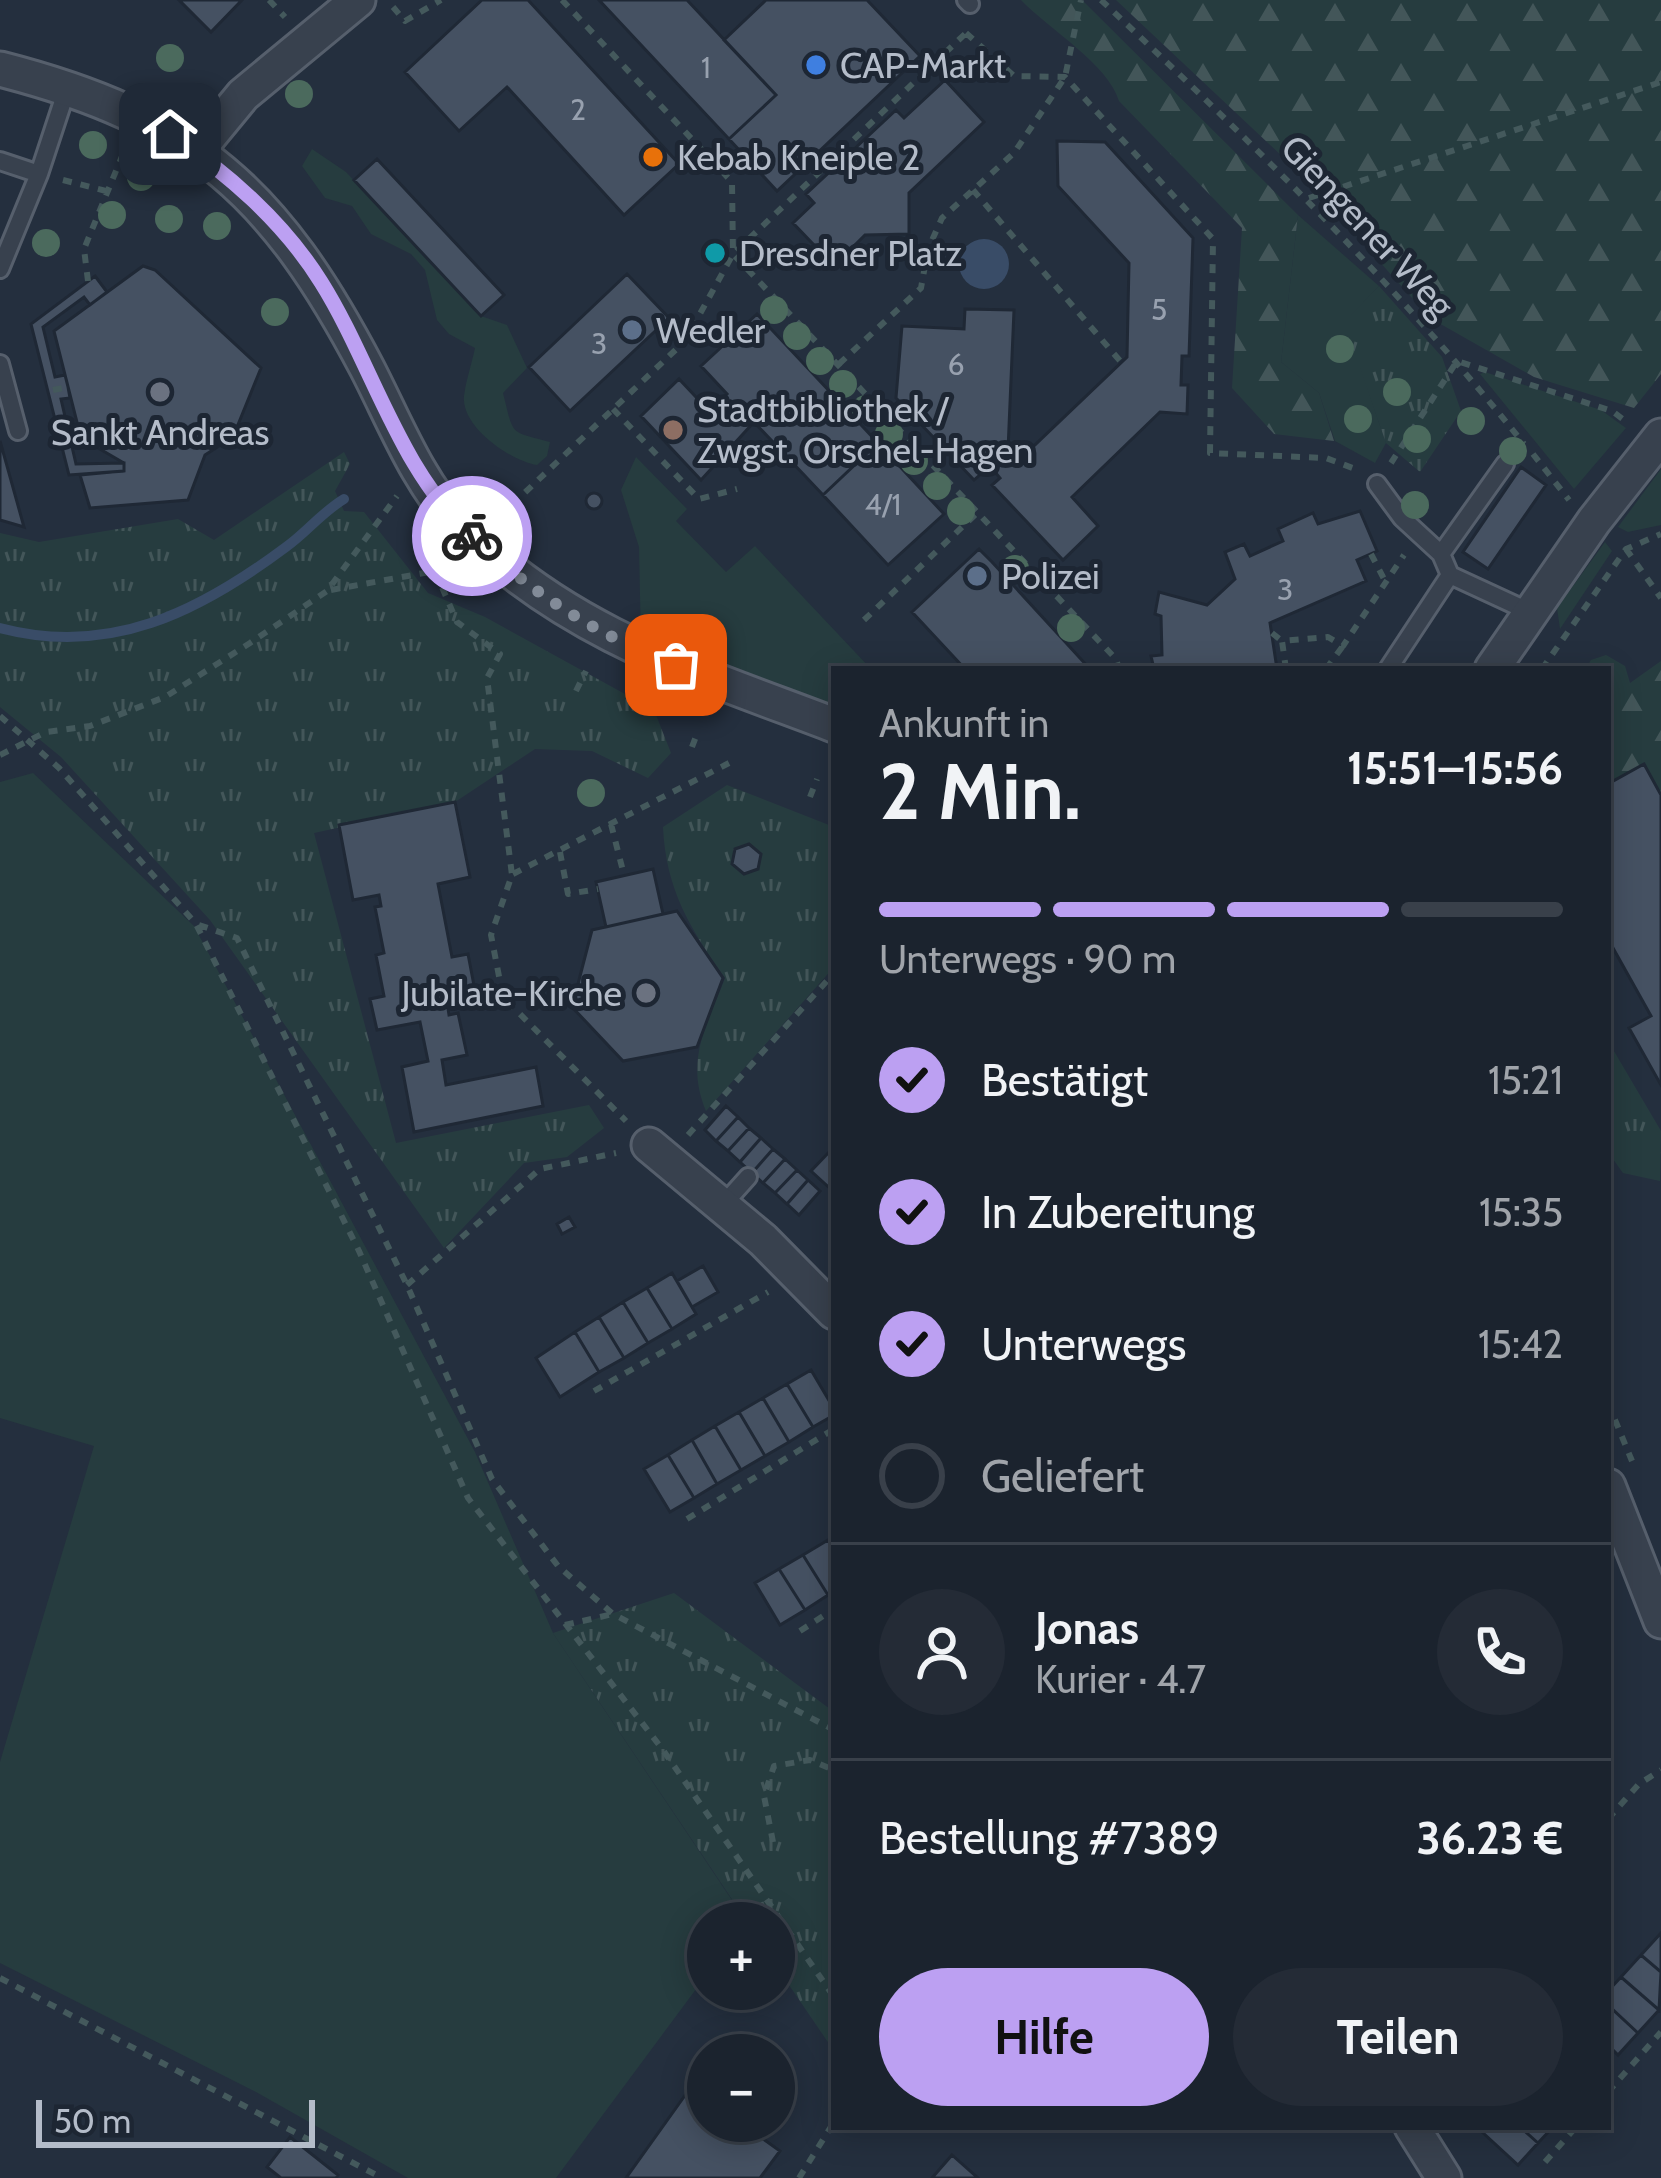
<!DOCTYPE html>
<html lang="de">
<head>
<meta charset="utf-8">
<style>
  :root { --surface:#1b232e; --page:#242b36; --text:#f1f3f6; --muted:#a0a4aa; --line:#39404a; --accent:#bca0f2 }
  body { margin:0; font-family:Cabin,sans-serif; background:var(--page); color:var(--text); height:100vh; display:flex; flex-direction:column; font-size:45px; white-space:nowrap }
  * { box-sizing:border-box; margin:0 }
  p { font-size:39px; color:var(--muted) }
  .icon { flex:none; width:66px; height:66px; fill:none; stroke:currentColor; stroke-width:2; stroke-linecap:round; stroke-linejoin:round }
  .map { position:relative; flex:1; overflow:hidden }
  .details { position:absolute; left:831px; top:666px; width:780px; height:1464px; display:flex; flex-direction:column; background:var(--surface); border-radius:0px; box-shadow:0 6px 30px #0003,0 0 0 3px var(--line) }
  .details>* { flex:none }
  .fabs { position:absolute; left:687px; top:1902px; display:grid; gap:24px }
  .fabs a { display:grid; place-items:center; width:108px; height:108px; border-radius:50%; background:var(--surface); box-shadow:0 6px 30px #0003,0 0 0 3px var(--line); font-size:60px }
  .scale { position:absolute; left:36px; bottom:30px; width:279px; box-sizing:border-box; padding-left:12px; border:6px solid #b4bcc9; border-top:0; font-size:33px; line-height:42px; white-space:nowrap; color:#b4bcc9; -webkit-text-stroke:9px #1d2633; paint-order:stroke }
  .pin { position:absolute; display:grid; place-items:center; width:102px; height:102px; color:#fff; margin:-51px; border-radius:24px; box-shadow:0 6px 18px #0006 }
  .courier { position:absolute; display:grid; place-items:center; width:120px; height:120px; margin:-60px; border:9px solid #bca0f2; border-radius:50%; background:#fff; color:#222; box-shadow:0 3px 15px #0007 }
  .headline em { font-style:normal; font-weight:700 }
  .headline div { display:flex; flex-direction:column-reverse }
  .headline { display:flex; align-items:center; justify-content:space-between; height:204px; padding:0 48px }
  h1 { font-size:78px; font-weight:700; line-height:90px }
  .bar { display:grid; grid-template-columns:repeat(4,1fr); gap:18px 12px; align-content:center; height:144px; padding:0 48px }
  .bar i { height:15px; border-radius:9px; background:var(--line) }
  .bar .selected { background:var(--accent) }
  .bar p { grid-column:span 4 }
  .line { display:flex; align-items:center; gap:30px; padding:0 48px; border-top:3px solid var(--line) }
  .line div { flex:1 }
  .round { display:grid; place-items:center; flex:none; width:126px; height:126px; border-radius:63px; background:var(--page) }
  ol { padding:0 48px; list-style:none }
  li { display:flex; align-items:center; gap:36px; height:132px }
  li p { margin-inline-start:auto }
  li .icon { padding:12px; border-radius:50%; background:var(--accent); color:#111; stroke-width:4 }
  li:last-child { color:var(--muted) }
  li i { width:66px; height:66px; border:6px solid var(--line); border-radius:50% }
  .primary-button { display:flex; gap:24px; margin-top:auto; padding:24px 48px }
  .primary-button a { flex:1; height:138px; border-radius:72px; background:var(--accent); color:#111; font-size:48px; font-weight:700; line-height:138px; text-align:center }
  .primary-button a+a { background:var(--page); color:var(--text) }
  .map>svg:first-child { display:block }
</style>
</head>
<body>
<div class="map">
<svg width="1661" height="2178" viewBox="0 0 1661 2178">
  <defs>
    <pattern id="forest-firs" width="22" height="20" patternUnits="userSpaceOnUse" patternTransform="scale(3)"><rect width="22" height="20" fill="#263c3f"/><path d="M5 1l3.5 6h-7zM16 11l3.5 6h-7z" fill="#435659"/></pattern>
    <pattern id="park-tufts" width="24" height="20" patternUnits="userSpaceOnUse" patternTransform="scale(3)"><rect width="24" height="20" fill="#263c3f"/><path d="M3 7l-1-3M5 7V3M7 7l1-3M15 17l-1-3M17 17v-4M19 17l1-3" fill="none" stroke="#435659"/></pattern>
  </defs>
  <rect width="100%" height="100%" fill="#242f3e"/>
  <path fill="#263c3f" d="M312 149 346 172 481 316 507 325 527 368 503 393C514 437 509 431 550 442L547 456 537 465C511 461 461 427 464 396 466 380 472 363 475 348L449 334 437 320 425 270 411 254 371 234 352 206 325 198 302 166Z
    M1298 215 1379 286 1345 322 1386 443 1375 463 1335 441 1319 393 1281 362Z
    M1485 372 1601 410 1626 428 1574 489 1480 374Z
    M636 457 687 509 676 521 726 572 755 546 871 669H834V720L641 644 639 547 621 490Z
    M1661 469V525L1628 532 1618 527Z
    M1605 542 1612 551 1560 629 1557 608Z
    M33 773 194 926 475 1452 553 1633 746 1921 708 1923V1973L556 2178H408L256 2092 0 1963V1762L94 1446 0 1418V782Z"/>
  <path fill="url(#forest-firs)" d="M1021 0H1082L1298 215 1281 362 1319 393 1334 441 1274 434 1232 388 1242 228 1119 101C1108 64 1050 30 1021 0Z
    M1116 0H1661V374L1634 408 1534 377 1430 318 1301 174Z
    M1606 655 1625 666 1630 683 1661 661V795L1644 765 1608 784V669H1586L1591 660Z"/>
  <path fill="url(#park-tufts)" d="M1379 286 1442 357 1461 411 1420 472 1386 443 1344 322Z
    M344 452 350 464 335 491 344 511 364 512 428 593 485 617 654 710 671 753 648 778 592 751 535 749 455 802 314 833 396 1143 589 1105 604 1128 567 1157 524 1163 444 1248 210 920 61 757 0 707V533L39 542 178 519 214 540Z
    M727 785 834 827V967L706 1111C685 1060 706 1028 725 978 690 928 666 890 663 827Z
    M1608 1041 1661 1131 1660 1181 1623 1173 1608 1152Z
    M674 1593 834 1712V2051L774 1963V1923H748L553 1633Z"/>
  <path fill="#394c67" d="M959 264a25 25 0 1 1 50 0a25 25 0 1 1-50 0Z"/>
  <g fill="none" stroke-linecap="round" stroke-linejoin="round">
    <path stroke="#394c67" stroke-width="10" d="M0 628C110 657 199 612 286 547 307 532 321 513 344 499"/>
  </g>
  <path fill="#455162" stroke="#1f2835" stroke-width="3" d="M179 0H242L211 32Z
    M482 0H528L679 164 624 215 507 87 459 131 405 72Z
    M599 0H687L776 95 729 139Z
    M766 0H867L920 56 777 191 729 139 776 95 724 40Z
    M945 80 984 122 909 193V234L865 235 834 266 793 223 814 203 806 194 896 110 904 118Z
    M1057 141 1105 142 1193 238 1189 356H1182L1181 385H1188L1187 414 1160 412 1072 497 1098 526 1063 560 992 485 1000 478 990 466 1008 450 1018 461 1127 357 1129 263 1058 186Z
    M377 159 504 295 481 316 354 180Z
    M143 266 155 270 261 368 233 437 205 455 188 500 90 508 80 475 124 471V463L81 438 54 331Z
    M627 274 669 318 570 411 529 367Z
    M95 276 107 292 90 305 84 297 43 327 55 377 65 375 68 387 70 398 61 399 76 464 124 463V471L69 475 31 324Z
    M965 309 1014 310 1008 450 974 480 896 398 902 326 964 329Z
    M757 314 878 443 823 495 754 422 701 480 641 416 679 379 709 411 727 394 701 366Z
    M0 441 24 527 0 520Z
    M878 443 944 514 888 565 823 495Z
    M1521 467 1546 485 1488 569 1463 552Z
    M586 501a8 8 0 1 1 16 0a8 8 0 1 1-16 0Z
    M1360 511 1377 551 1357 560 1366 581 1270 623 1277 669H1154L1151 656 1162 655 1161 616 1155 614 1159 592 1207 605 1235 579 1225 552 1244 544 1250 556 1283 541 1278 529 1313 513 1318 524Z
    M979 549 992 562 1090 669H965L912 612Z
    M1644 764 1661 795V1085L1629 1028 1651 1016 1608 939V784Z
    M455 802 470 877 438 884 452 957 468 954 476 996 447 1002 449 1015 458 1013 467 1055 442 1060 446 1085 536 1067 543 1106 414 1132 402 1067 428 1061 420 1022 377 1030 370 999 384 996 376 955 384 953 375 907 381 906 379 895 353 900 339 825Z
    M749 844 761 854 758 869 744 874 732 864 735 849Z
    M653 869 663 914 606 927 596 882Z
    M677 911 723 978 697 1047 623 1061 572 1007 592 930Z
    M726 1106 738 1117 716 1141 705 1130Z
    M738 1117 749 1128 728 1151 716 1141Z
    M749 1128 761 1138 740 1162 728 1151Z
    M761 1138 773 1149 752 1173 740 1162Z
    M773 1149 785 1159 763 1183 752 1173Z
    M831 1150 834 1154V1192L811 1171Z
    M785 1159 797 1170 775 1193 763 1183Z
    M797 1170 808 1180 787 1204 775 1193Z
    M808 1180 820 1191 799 1215 787 1204Z
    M569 1217 575 1227 562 1234 557 1224Z
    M703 1266 718 1292 692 1307 677 1281Z
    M672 1273 696 1314 672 1329 647 1288Z
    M647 1288 672 1329 648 1343 623 1302Z
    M623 1302 648 1343 624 1358 599 1317Z
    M599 1317 624 1358 599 1372 575 1332Z
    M575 1332 599 1372 560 1397 536 1358Z
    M811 1370 834 1409V1415L813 1427 787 1384Z
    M787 1384 813 1427 789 1442 763 1398Z
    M763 1398 789 1442 765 1456 739 1412Z
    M739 1412 765 1456 741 1470 715 1426Z
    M715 1426 741 1470 717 1484 692 1440Z
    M692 1440 717 1484 694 1498 668 1455Z
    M668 1455 694 1498 670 1512 644 1469Z
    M828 1540 834 1550V1592L828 1595 803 1555Z
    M803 1555 828 1595 805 1610 779 1569Z
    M779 1569 805 1610 780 1625 755 1583Z
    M1661 1933V1972L1641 1955Z
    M1641 1955 1661 1972 1659 2010 1621 1977Z
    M1621 1977 1659 2010 1638 2033 1608 2005V1991Z
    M1608 2005 1638 2033 1618 2055 1608 2045Z
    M691 2087 708 2099V2121H738L780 2151 760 2178H626Z
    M1485 2127H1520L1538 2143 1518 2165 1481 2131Z
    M1520 2127H1553L1538 2143Z
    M290 2137 338 2175 336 2178H281L267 2167Z
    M952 2155 978 2178H932Z"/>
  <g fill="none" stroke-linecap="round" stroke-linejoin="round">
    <defs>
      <path id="service" d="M966 0 970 4
        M0 161 39 174 0 269
        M39 174 67 89
        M0 364 18 431
        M1377 484 1402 518 1441 554
        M1450 575 1441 554 1505 464
        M1388 669 1450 575 1530 612
        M722 1206 748 1177"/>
      <path id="minor" d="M0 69C195 119 275 193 367 368 394 420 418 483 459 525 567 634 695 672 834 725
        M196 152 243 95 358 0
        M1492 669 1594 521 1661 436
        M649 1145 763 1240 834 1312
        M1608 1486 1661 1621
        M1412 2127 1444 2178"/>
    </defs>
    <use href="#service" stroke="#565f6c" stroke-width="22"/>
    <use href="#minor" stroke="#565f6c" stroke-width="39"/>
    <path stroke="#44595c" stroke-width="6" stroke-dasharray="9 9" stroke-linecap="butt" d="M269 0 285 17
      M562 0 732 182 733 254 1116 659 1119 669
      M1101 0C1251 141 1395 283 1524 444
      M393 7 405 21 441 0
      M966 33 1014 76 1065 77 1213 239 1210 453 1326 458 1358 470
      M63 180 106 191
      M973 190 1121 362
      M1309 198 1661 82
      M88 281 84 249 125 149
      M839 364 921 288 928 249 942 218 1014 153 1065 77 1081 0
      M53 390 68 387
      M613 409 699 499 737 489
      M1533 454 1569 500
      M1391 463 1457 361 1612 411 1628 423
      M499 517 685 341 733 254 966 33
      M1626 549 1661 598
      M1371 554 1385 581
      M435 571 457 622 500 654 487 678 512 875 491 935 503 997 626 1121
      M331 590 435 571 450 559
      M864 620 978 512
      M1272 633 1282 641
      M1286 669 1282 641 1328 637 1343 646 1404 555
      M1326 669 1343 646
      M1542 669 1626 549 1661 534
      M576 691 586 671
      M0 716 59 768 196 924 359 1251 468 1498 663 1750 834 1997
      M692 747 698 731
      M0 755 46 732 90 726 165 697 250 643 327 591 397 496
      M810 797 817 779
      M611 824 624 875
      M560 852 568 894 598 889
      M513 874 729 763
      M199 925 237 938 407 1285 492 1479 558 1566 613 1614 834 1730
      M688 1135 834 973
      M407 1285 540 1169 616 1153
      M594 1391 768 1292
      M1608 1403 1632 1461
      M687 1519 834 1429
      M565 1625 613 1614
      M800 1631 834 1609
      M1608 1819 1639 1784 1661 1770
      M773 1842 764 1796 774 1766 810 1760 834 1770
      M0 1978 382 2178
      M1608 2092 1661 2032
      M1545 2162 1576 2127
      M799 2178 834 2122"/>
    <use href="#service" stroke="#38414e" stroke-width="16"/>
    <use href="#minor" stroke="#38414e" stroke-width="33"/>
  </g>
  <g fill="#4b6a5d">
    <circle cx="170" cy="58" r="14"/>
    <circle cx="299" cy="94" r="14"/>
    <circle cx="93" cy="145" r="14"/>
    <circle cx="141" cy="177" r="14"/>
    <circle cx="112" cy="215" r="14"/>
    <circle cx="169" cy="219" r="14"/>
    <circle cx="217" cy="226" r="14"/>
    <circle cx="46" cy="243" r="14"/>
    <circle cx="774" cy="310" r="14"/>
    <circle cx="275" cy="312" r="14"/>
    <circle cx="797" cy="336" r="14"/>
    <circle cx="1340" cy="349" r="14"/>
    <circle cx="820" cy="361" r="14"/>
    <circle cx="843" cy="384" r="14"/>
    <circle cx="1397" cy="392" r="14"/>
    <circle cx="866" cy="409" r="14"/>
    <circle cx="1358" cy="419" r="14"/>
    <circle cx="1471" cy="421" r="14"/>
    <circle cx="889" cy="434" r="14"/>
    <circle cx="1417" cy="439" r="14"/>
    <circle cx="1513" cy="451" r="14"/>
    <circle cx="914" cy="461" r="14"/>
    <circle cx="937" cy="486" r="14"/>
    <circle cx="1415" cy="505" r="14"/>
    <circle cx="961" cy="511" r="14"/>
    <circle cx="1015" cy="569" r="14"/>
    <circle cx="1071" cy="628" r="14"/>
    <circle cx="591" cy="793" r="14"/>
  </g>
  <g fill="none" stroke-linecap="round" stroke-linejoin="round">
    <path stroke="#828b98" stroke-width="12" stroke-dasharray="0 21.6" d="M472 536C534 595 595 634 676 665"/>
    <path stroke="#bca0f2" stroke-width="15" d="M170 134C228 174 283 221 321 282 372 363 399 471 472 536"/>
  </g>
  <circle fill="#3f7fe0" stroke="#1d2633" stroke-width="4.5" cx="816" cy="65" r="12"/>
  <circle fill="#e8710a" stroke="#1d2633" stroke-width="4.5" cx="653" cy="157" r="12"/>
  <circle fill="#0f9aa8" stroke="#1d2633" stroke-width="4.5" cx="715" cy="253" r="12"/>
  <g fill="#5c6f8a" stroke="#1d2633" stroke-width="4.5">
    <circle cx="632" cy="330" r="12"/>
    <circle cx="977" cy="576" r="12"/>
  </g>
  <g fill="#6b7280" stroke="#1d2633" stroke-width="4.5">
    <circle cx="160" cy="392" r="12"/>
    <circle cx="646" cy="993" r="12"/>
  </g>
  <circle fill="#8d6e63" stroke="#1d2633" stroke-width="4.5" cx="673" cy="430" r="12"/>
  <g text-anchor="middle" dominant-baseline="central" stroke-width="10" stroke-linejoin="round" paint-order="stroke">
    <g font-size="30" fill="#98a1af">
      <text x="706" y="67">1</text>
      <text x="578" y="109">2</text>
      <text x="1159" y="309">5</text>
      <text x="599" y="343">3</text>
      <text x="956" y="364">6</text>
      <text x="883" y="504">4/1</text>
      <text x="1285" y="589">3</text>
    </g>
    <g font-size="36" fill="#b4bcc9" stroke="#1d2633" text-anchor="start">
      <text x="840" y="65">CAP-Markt</text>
      <text x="677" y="157">Kebab Kneiple 2</text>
      <text x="739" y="253">Dresdner Platz</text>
      <text x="656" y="330">Wedler</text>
      <text x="697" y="409">Stadtbibliothek /<tspan x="697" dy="41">Zwgst. Orschel-Hagen</tspan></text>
      <text x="160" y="432" text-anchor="middle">Sankt Andreas</text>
      <text x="1001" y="576">Polizei</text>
      <text x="622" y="993" text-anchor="end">Jubilate-Kirche</text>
    </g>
    <g font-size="36" fill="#b4bcc9" stroke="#1d2633">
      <text transform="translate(1368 226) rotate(47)">Giengener Weg</text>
    </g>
  </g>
</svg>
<div class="fabs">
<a>+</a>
<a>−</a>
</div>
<div class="scale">50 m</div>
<div class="pin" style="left:676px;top:665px;background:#ea580c"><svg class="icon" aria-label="bag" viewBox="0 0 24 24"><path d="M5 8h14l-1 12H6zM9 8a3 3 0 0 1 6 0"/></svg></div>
<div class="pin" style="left:170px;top:134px;background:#1f2937"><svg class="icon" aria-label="home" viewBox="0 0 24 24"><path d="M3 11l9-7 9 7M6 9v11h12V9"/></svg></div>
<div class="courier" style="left:472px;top:536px"><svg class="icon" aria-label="bike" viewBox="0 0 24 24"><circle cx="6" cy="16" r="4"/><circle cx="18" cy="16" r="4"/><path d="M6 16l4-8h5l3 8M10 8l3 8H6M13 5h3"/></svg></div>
<section class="details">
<div class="headline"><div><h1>2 Min.</h1><p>Ankunft in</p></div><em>15:51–15:56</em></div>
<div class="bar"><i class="selected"></i><i class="selected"></i><i class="selected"></i><i></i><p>Unterwegs · 90 m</p></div>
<ol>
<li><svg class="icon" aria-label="check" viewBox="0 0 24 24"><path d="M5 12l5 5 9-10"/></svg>Bestätigt<p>15:21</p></li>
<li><svg class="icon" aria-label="check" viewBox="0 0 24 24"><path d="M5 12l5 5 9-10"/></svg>In Zubereitung<p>15:35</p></li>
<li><svg class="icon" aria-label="check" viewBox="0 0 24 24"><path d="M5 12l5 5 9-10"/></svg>Unterwegs<p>15:42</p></li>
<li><i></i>Geliefert</li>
</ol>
<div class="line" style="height:216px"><a class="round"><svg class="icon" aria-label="person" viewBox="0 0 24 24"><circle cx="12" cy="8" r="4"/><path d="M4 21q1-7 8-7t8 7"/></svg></a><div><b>Jonas</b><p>Kurier · 4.7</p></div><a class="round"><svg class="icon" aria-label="phone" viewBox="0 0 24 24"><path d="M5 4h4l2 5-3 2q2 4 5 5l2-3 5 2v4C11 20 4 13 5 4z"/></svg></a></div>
<div class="line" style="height:156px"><div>Bestellung #7389</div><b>36.23 €</b></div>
<div class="primary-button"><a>Hilfe</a><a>Teilen</a></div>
</section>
</div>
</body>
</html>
